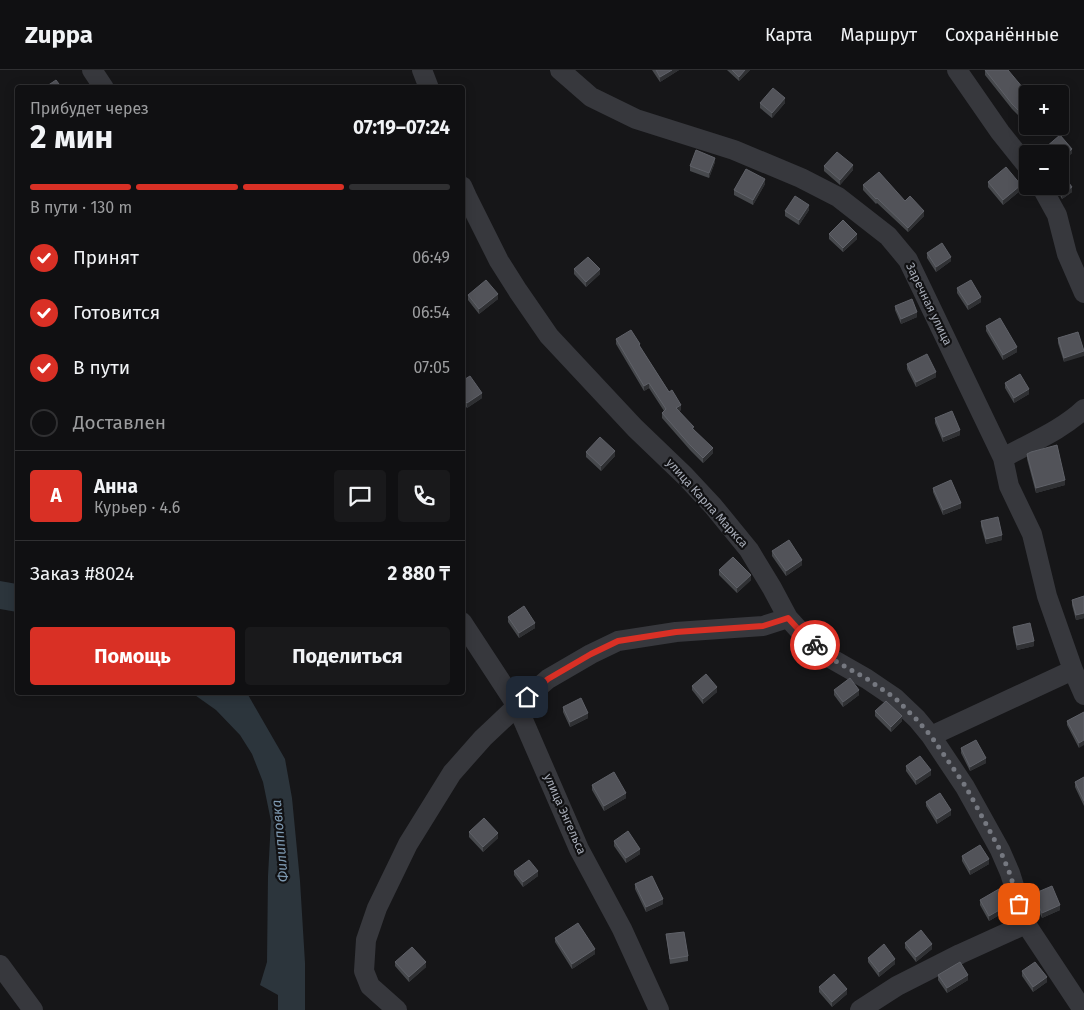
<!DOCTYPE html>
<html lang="ru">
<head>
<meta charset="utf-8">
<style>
  :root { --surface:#101012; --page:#19191b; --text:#f1f3f6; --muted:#9c9d9f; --line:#303032; --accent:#d93025 }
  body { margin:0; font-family:"Fira Sans",sans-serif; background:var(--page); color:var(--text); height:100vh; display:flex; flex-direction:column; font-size:19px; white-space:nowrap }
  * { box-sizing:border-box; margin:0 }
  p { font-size:16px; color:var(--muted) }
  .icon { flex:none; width:28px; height:28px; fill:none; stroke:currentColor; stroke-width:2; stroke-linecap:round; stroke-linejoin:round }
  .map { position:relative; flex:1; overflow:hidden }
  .drawer { position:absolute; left:15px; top:15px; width:450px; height:610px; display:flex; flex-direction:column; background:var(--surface); border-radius:5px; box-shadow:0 2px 12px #0003,0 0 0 1px var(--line) }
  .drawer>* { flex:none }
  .controls { position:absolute; left:1019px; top:15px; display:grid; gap:10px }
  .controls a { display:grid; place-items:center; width:50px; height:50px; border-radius:5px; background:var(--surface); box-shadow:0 2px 12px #0003,0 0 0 1px var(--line); font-size:25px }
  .pin { position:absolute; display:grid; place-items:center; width:42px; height:42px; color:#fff; margin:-21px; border-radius:10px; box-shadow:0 2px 8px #0006 }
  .courier { position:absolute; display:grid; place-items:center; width:50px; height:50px; margin:-25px; border:4px solid #d93025; border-radius:50%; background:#fff; color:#222; box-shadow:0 1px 6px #0007 }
  .head em { font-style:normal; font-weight:700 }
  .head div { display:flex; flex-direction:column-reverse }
  .head { display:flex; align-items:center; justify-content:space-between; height:85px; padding:0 15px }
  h1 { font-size:32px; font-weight:700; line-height:38px }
  .bar { display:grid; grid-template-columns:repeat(4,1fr); gap:8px 5px; align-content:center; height:60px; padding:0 15px }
  .bar i { height:6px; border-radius:4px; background:var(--line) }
  .bar .active { background:var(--accent) }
  .bar p { grid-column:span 4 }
  .line { display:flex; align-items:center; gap:12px; padding:0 15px; border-top:1px solid var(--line) }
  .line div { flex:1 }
  .round { display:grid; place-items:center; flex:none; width:52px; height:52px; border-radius:5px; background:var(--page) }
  ol { padding:0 15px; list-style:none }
  li { display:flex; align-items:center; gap:15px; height:55px }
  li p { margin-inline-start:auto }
  li .icon { padding:5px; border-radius:50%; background:var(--accent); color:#fff; stroke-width:4 }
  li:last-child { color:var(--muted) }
  li i { width:28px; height:28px; border:2px solid var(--line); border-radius:50% }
  .primary-button { display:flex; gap:10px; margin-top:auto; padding:10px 15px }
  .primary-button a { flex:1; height:58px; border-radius:5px; background:var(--accent); color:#fff; font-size:20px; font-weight:700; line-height:58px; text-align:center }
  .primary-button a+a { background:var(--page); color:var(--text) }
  header { display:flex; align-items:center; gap:30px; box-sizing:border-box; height:70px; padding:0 25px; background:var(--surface); border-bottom:1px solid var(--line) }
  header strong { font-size:24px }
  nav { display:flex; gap:28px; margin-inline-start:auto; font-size:18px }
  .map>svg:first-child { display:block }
</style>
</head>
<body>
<header>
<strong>Zuppa</strong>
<nav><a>Карта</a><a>Маршрут</a><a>Сохранённые</a></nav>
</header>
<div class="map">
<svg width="1084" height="940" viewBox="0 0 1084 940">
  <rect width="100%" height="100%" fill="#161618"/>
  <path fill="#2c353c" d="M0 511 17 514V542L0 539Z
    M192 623H247L285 689 292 728 300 811 305 893V940H278V925L260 915 267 892 268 806 271 751 263 712 252 684 240 665 216 640Z"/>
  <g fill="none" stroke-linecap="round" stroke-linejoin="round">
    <path stroke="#37383d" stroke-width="20" d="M92 0 104 18
      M422 0 429 18
      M560 0 591 27 636 49 734 80 801 108 838 127 888 166 908 190 1003 388 1009 416 1032 464 1047 526 1073 600 1084 625
      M957 0 1000 62 1028 97
      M462 116 467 127 499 191 518 221 549 266 635 358 685 406 713 436 749 480 772 518 788 548 809 571 832 589 867 609 895 628 917 649 931 666 965 717 1000 780 1010 803 1026 854 1083 940
      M1041 116 1057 145 1067 184 1084 223
      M1003 388C1030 373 1062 360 1084 339
      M462 552 517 636 579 779 622 859 659 940
      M931 666 1073 600
      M0 895 33 940
      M397 940 370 916 364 901 366 870 377 838 408 774 452 703 483 668 517 636 548 609 591 584 618 571 676 562 763 556 788 548
      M860 940 897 916 960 884 1026 854"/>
  </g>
  <path fill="#47494d" d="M652 0H679L660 12Z
    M727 0H750L739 11Z
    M985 0 1023 18 1032 24 1025 52 1012 39 985 5Z
    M760 33H785L772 48 760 38Z
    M1046 77 1072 83 1060 94V84H1048L1046 82Z
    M715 92 709 108 690 101V96Z
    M824 96 853 100 840 115 824 101Z
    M988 112 1021 120 1003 135 988 117Z
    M765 114 753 135 734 125V120Z
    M863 115 924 146 908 162 877 133 876 134 863 120Z
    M1055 116H1060L1072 122 1062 129Z
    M809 140 799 155 785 146V141Z
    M829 164 857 169 843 182 829 169Z
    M927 183 951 191 936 202 927 188Z
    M574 199 600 204 586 217 574 204Z
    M957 218 981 232 968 240 957 223Z
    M468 225 498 229 479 244 468 230Z
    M895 236 917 247 901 254 895 240Z
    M986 256 1017 282 1003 290 986 261Z
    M1078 262 1064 292 1058 273V268Z
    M616 269 640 277 681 340 679 341 713 383 703 393 690 380 662 348V343L664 341 649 318 644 321 616 274Z
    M907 294 936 307 916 317 907 299Z
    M462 311 482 328 467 338 462 332Z
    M1005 313 1029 324 1014 333 1005 318Z
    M935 348 960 365 943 372 935 353Z
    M586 382 615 386 601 401 586 387Z
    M1027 384 1065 415 1036 423 1027 389Z
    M933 418 961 438 943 445 933 422Z
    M981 451 1002 470 986 474 981 456Z
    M772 481 802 495 786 506 772 486Z
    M719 500 751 510 737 523 719 505Z
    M1084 526V548L1076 550 1072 535V530Z
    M508 547 535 558 519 568 508 552Z
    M1013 557 1034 576 1017 580 1013 562Z
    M692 616 717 622 703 634 692 620Z
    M834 620 859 625 843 637 834 625Z
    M563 637 588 648 570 657 563 642Z
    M875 641 902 651 891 662 875 646Z
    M1084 642 1079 678 1067 655V651Z
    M961 678 986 693 970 701 961 683Z
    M906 696 931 705 916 715 906 701Z
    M1084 707V736L1075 717V712Z
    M592 715 626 728 604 741 592 720Z
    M926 732 951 745 937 754 926 736Z
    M469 762 498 768 483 782 469 767Z
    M614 771 640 784 626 793 614 776Z
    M962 786 989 794 970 805 962 791Z
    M514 801 538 806 523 817 514 805Z
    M635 814 663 834 646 842 635 819Z
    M1033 824 1060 840 1042 848 1033 829Z
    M980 830 1008 840 989 851 980 835Z
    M666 864 688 886V891L670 894Z
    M555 868 595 884 572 899 555 872Z
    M905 873 932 879 916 892 905 878Z
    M868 888 895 894 879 907 868 892Z
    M395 892 426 897 409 912 395 896Z
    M1022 901 1047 912 1033 922 1022 906Z
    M938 905 968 910 947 923 938 910Z
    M819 917 847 924 832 937 819 922Z"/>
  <path fill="#2f3033" d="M672 0H679L660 12V7Z
    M745 0H750L739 11V7Z
    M785 28V33L772 48V43Z
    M1028 45V49L1025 52V47Z
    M1072 79V83L1060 94V89Z
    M715 88V92L709 108V103Z
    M853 95V100L840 115V110Z
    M765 109V114L753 135V130Z
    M1021 115V120L1003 135V130Z
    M1072 117V122L1062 129V124Z
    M809 135V140L799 155V150Z
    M924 141V146L908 162V158Z
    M857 164V169L843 182V178Z
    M951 187V191L936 202V197Z
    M600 199V204L586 217V212Z
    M498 224V229L479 244V239Z
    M981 227V232L968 240V235Z
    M917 242V247L901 254V249Z
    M1017 277V282L1003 290V285Z
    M1084 281V286L1064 292V288Z
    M936 302V307L916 317V312Z
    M649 313V318L644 321V316Z
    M1029 319V324L1014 333V328Z
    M482 323V328L467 338V333Z
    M681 335V340L676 343V338Z
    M960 360V365L943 372V367Z
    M713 378V383L703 393V388Z
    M615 381V386L601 401V396Z
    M1065 410V415L1036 423V418Z
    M961 433V438L943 445V440Z
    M1002 465V470L986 474V469Z
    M802 490V495L786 506V501Z
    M751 505V510L737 523V518Z
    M1084 543V548L1076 550V545Z
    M535 553V558L519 568V563Z
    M1034 571V576L1017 580V575Z
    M717 617V622L703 634V629Z
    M859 620V625L843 637V632Z
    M588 643V648L570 657V652Z
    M902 646V651L891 662V657Z
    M1084 670V675L1079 678V673Z
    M986 688V693L970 701V697Z
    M931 700V705L916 715V710Z
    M626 723V728L604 741V736Z
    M951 740V745L937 754V749Z
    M498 763V768L483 782V777Z
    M640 779V784L626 793V788Z
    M989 789V794L970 805V800Z
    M538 801V806L523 817V812Z
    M663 829V834L646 842V837Z
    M1008 835V840L989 851V846Z
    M1060 835V840L1042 848V843Z
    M932 874V879L916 892V887Z
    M595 879V884L572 899V894Z
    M895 889V894L879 907V902Z
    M426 892V897L409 912V907Z
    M968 905V910L947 923V918Z
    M1047 907V912L1033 922V917Z
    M847 919V924L832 937V932Z"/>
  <path fill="#525359" stroke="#5f6168" d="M656 0H672L660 7Z
    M732 0H745L739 7Z
    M985 0H1008L1023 18 1025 17 1032 24H1028V45L1025 47 1012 34Z
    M56 10 62 18H44Z
    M773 18 785 28 772 43 760 33Z
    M1060 65 1072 79 1060 89V84H1052L1046 77Z
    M696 80 715 88 709 103 690 96Z
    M837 82 853 95 840 110 824 96Z
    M1006 97 1021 115 1003 130 988 112Z
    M746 99 765 109 753 130 734 120Z
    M879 102 905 131 910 126 924 141 908 158 877 128 876 129 863 115Z
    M1063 105 1072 117 1062 124 1057 116H1060V107Z
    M795 126 809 135 799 150 785 141Z
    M843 150 857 164 843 178 829 164Z
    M942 173 951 187 936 197 927 183Z
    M588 187 600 199 586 212 574 199Z
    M486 210 498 224 479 239 468 225Z
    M971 210 981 227 968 235 957 218Z
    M912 229 917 242 901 249 895 236Z
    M1000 248 1017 277 1003 285 986 256Z
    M631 260 640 274 639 275 669 322 672 320 681 335 676 338 694 357 692 358 713 378 703 388 690 375 662 343 666 339 649 313 644 316 616 269Z
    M1078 262 1084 281 1064 288 1058 268Z
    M927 284 936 302 916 312 907 294Z
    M1020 304 1029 319 1014 328 1005 313Z
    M470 306 482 323 467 333 462 328V311Z
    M952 341 960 360 943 367 935 348Z
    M600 367 615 381 601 396 586 382Z
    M1057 375 1065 410 1036 418 1027 384 1031 382Z
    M951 410 961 433 943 440 933 418Z
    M998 447 1002 465 986 469 981 451Z
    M789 470 802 490 786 501 772 481Z
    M733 487 751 505 737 518 719 500Z
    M1084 526V543L1076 545 1072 530Z
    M524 536 535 553 519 563 508 547Z
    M1030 553 1034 571 1017 575 1013 557Z
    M706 604 717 617 703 629 692 616Z
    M850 608 859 620 843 632 834 620Z
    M581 628 588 643 570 652 563 637Z
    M886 631 902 646 891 657 875 641Z
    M1084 642V670L1079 673 1067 651Z
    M976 670 986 688 970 697 961 678Z
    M920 686 931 700 916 710 906 696Z
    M614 702 626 723 604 736 592 715Z
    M1084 707V731L1075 712Z
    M940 723 951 740 937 749 926 732Z
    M484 748 498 763 483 777 469 762Z
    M628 761 640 779 626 788 614 771Z
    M980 775 989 789 970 800 962 786Z
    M529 790 538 801 523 812 514 801Z
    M652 806 663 829 646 837 635 814Z
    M1052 816 1060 835 1042 843 1033 824Z
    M999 819 1008 835 989 846 980 830Z
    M578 853 595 879 572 894 555 868Z
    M921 860 932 874 916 887 905 873Z
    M684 862 688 886 670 889 666 864Z
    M884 874 895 889 879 902 868 888Z
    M412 877 426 892 409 907 395 892Z
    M960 892 968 905 947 918 938 905Z
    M1035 892 1047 907 1033 917 1022 901Z
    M834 904 847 919 832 932 819 917Z"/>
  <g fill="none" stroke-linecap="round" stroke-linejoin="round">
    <path stroke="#757880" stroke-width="5" stroke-dasharray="0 9" d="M815 575 832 589 867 609 895 628 917 650 931 666 966 717 1000 780 1010 804 1019 834"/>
    <path stroke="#d93025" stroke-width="6" d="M527 627 548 609 591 584 618 571 676 562 763 556 788 548 809 571 815 575"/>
  </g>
  <g text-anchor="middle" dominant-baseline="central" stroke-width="4.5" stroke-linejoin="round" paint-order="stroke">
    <g font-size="12" fill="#a8adb8" stroke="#111113">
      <text transform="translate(929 234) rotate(64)">Заречная улица</text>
      <text transform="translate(707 433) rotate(48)">улица Карла Маркса</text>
      <text transform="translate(565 744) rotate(66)">улица Энгельса</text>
    </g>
    <g font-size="14" font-style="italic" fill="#7f9bb3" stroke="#111113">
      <text transform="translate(280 771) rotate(-95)">Филипповка</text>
    </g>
  </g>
</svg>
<div class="controls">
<a>+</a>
<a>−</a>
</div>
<div class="pin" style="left:1019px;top:834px;background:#ea580c"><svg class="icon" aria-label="bag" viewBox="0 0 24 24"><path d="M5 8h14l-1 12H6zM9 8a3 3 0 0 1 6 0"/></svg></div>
<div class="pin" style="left:527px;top:627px;background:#1f2937"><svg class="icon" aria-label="home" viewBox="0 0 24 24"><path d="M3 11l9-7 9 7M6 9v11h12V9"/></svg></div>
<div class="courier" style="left:815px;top:575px"><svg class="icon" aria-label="bike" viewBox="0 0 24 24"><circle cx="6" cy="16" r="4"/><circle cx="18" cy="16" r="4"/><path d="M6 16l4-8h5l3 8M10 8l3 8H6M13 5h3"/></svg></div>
<section class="drawer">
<div class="head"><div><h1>2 мин</h1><p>Прибудет через</p></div><em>07:19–07:24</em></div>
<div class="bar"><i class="active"></i><i class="active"></i><i class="active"></i><i></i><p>В пути · 130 m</p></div>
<ol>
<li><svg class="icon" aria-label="check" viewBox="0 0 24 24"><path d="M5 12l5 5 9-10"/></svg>Принят<p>06:49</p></li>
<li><svg class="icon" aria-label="check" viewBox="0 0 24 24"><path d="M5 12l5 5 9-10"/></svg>Готовится<p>06:54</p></li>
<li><svg class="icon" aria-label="check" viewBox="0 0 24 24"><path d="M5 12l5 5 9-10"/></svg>В пути<p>07:05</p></li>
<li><i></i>Доставлен</li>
</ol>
<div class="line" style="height:90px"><b class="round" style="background:var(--accent);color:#fff">А</b><div><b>Анна</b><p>Курьер · 4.6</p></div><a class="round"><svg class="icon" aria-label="chat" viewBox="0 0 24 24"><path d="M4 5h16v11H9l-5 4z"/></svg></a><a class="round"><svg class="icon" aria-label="phone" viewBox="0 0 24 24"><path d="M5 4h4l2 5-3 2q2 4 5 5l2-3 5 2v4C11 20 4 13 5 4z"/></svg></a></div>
<div class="line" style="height:65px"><div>Заказ #8024</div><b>2 880 ₸</b></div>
<div class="primary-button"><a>Помощь</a><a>Поделиться</a></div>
</section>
</div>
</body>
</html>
